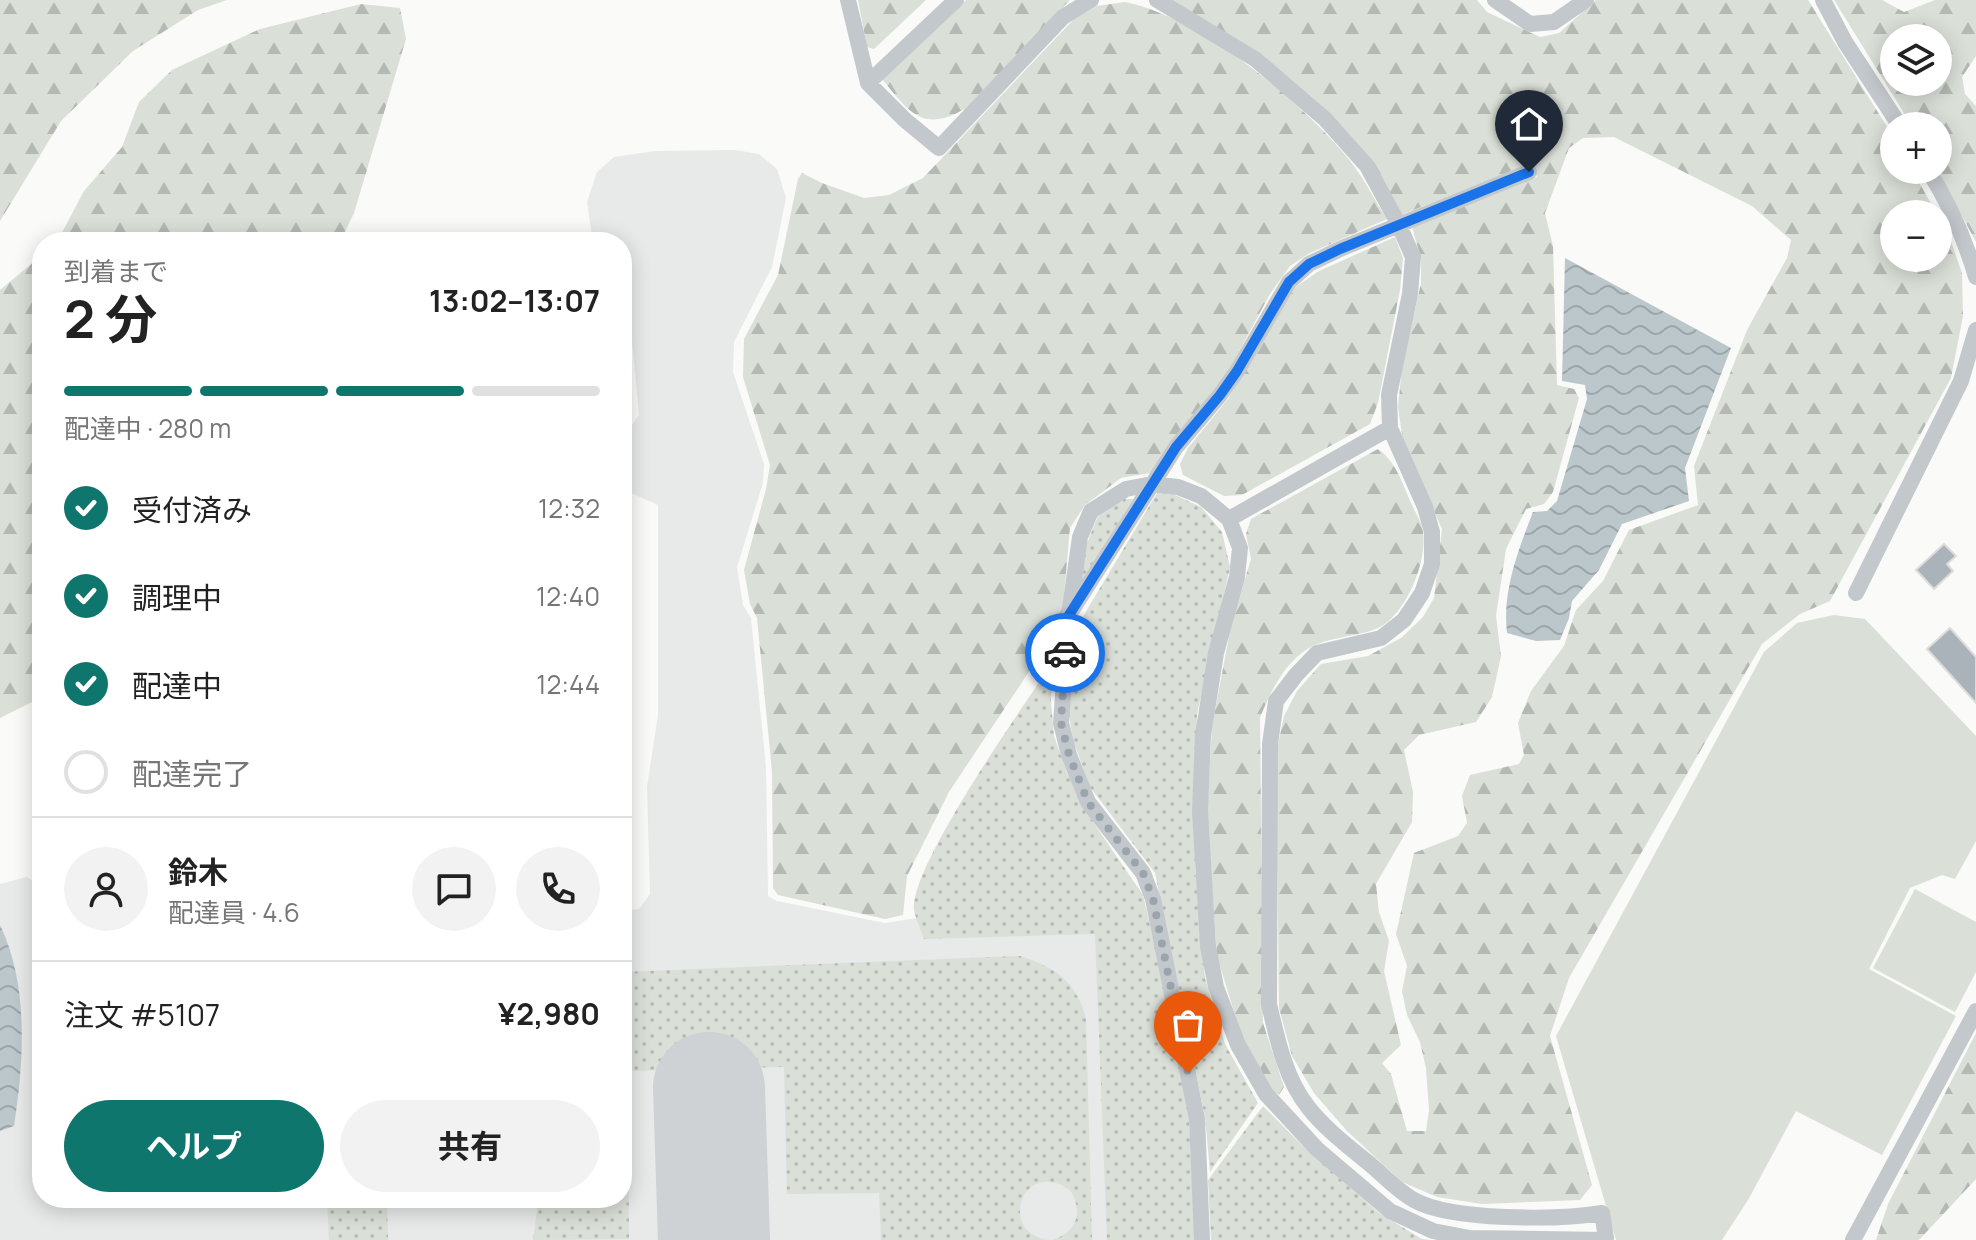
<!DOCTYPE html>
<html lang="ja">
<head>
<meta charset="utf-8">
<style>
  :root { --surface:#fff; --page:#f2f2f2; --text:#222; --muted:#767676; --line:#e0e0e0; --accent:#0f766e }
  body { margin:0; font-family:Manrope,"Noto Sans JP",sans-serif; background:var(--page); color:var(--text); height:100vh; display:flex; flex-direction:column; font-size:30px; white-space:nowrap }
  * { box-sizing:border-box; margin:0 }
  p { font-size:26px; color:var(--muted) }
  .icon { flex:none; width:44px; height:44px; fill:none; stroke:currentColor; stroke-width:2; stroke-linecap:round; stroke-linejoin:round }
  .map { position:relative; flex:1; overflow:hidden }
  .sheet { position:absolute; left:32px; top:232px; width:600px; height:976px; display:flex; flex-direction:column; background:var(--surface); border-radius:32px; box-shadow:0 4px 20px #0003 }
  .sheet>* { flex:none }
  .tools { position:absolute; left:1880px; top:24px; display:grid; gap:16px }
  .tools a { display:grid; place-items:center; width:72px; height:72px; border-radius:50%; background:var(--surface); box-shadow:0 4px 20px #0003; font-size:40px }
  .pin { position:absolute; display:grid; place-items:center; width:68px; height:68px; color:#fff; margin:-82px -34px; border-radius:50% 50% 50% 0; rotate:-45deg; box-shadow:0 0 8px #0007 }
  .pin .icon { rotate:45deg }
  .courier { position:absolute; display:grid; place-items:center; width:80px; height:80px; margin:-40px; border:6px solid #1a73e8; border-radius:50%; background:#fff; color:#222; box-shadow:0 2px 10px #0007 }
  .overview em { font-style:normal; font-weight:700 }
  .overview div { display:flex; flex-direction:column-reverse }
  .overview { display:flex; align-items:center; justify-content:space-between; height:136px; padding:0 32px }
  h1 { font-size:52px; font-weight:700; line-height:60px }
  .bar { display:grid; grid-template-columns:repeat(4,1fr); gap:12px 8px; align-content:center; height:96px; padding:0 32px }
  .bar i { height:10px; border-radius:6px; background:var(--line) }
  .bar .on { background:var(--accent) }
  .bar p { grid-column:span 4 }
  .line { display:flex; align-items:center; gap:20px; padding:0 32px; border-top:2px solid var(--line) }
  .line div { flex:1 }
  .round { display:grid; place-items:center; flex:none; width:84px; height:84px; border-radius:42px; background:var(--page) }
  ol { padding:0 32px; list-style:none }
  li { display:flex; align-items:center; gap:24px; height:88px }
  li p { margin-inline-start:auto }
  li .icon { padding:8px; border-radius:50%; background:var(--accent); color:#fff; stroke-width:4 }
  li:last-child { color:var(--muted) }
  li i { width:44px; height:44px; border:4px solid var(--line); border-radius:50% }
  .action { display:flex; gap:16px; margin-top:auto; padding:16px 32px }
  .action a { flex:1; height:92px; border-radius:48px; background:var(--accent); color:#fff; font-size:32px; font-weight:700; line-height:92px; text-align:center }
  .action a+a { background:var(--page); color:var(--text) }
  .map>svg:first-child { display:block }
</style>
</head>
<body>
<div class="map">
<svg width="1976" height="1240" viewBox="0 0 1976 1240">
  <defs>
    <pattern id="grass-dots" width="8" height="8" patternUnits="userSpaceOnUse" patternTransform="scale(2)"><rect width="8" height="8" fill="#dadfd7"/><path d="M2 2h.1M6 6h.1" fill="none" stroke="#b4b9b4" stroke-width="1.8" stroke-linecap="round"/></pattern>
    <pattern id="forest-firs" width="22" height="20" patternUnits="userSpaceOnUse" patternTransform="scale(2)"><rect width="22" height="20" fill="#dadfd7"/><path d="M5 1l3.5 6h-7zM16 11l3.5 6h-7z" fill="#b4b9b4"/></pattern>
    <pattern id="water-waves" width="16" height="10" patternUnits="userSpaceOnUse" patternTransform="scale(2)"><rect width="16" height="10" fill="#bbc7cb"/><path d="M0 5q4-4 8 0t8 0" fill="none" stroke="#9ca6aa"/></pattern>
  </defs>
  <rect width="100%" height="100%" fill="#fafaf8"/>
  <path fill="#e8e9e9" d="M735 150 759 154 777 169 786 198 772 267 734 342 733 372 764 464 763 483 737 567 743 605 751 618 766 767 768 896 777 901 885 923 942 914 1098 918 1185 1240H0V884L27 877 42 887V1198H622V911L639 909 650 894 647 787 658 715V505L622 489V439L639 415 630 319 622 311V242H593L587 202 597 172 614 157 655 151Z"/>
  <path fill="url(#grass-dots)" d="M1157 493H1171L1201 507 1222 532 1230 567 1197 714 1195 869 1205 978 1225 1044 1258 1103 1210 1172 1205 1117 1155 873 1090 787 1073 740 1067 703 1076 628Z
    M1122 499H1133L1079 585 1087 543 1098 516Z
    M1053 662 1051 701 1054 736 1067 772 1089 816 1143 895 1169 1007 1189 1118 1195 1240H1107L1095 934 924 939C921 930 916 920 914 910 909 867 1025 704 1053 662Z
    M1020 956C1055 967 1077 982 1086 1019L1092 1240H1051C1077 1234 1084 1211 1070 1190 1022 1157 996 1234 1050 1240H881L879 1193 787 1194 784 1067 628 1071 629 1239 533 1240 538 1203 439 1198H622V972Z
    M1263 1106 1302 1145 1379 1213 1422 1239 1430 1240H1211L1208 1180Z
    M327 1198H387L388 1240H329Z"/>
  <path fill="url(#forest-firs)" fill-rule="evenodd" d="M0 0H227L198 10 133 51 61 121 0 221Z
    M858 0H926L874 49 867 47Z
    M966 0H1070L966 108C923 134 909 112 882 79Z
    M1169 0H1477L1487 12 1540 37 1559 33 1596 0H1808L1894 138V170H1912L1937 214H1894V258H1938V215L1948 233 1962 273 1963 316 1951 378 1830 601 1800 614 1762 644 1569 978 1550 1036 1592 1185 1580 1200 1482 1204 1437 1197 1402 1182 1347 1131 1314 1093 1292 1056 1279 1008 1276 754 1284 716 1297 691 1321 664 1368 656 1401 638 1423 617 1434 598 1442 529 1403 442 1398 407 1402 367 1421 283V259L1412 227 1537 177 1531 163 1401 215 1326 111ZM1614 137 1752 206 1791 240 1787 258 1747 330 1694 466 1698 505 1629 530 1603 581 1576 610 1564 646 1531 691 1518 723 1524 755 1519 764 1470 775 1462 796 1467 823 1458 836 1414 853 1396 934 1407 966 1402 991 1407 1015 1420 1042 1426 1068 1429 1110 1426 1131H1407L1391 1074 1382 1063 1401 1045 1384 971 1389 941 1379 912 1376 884 1412 822 1413 792 1404 750 1419 735 1476 722 1492 697 1501 656 1496 616 1506 549 1526 509 1544 504 1553 492 1579 398 1574 389 1557 385 1553 246 1545 213 1569 148 1583 138Z
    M1834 0H1882L1904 12 1935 0H1976V56L1962 77 1965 94 1976 106V242L1937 170 1938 126H1912ZM1894 38H1938V82H1894Z
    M1125 2C1201 17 1303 103 1351 162 1365 180 1375 201 1387 219L1310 253 1290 266 1270 294 1224 379 1150 473 1121 478 1085 505 1070 528 1062 617 1046 646 949 792 907 876 903 915 885 919 778 895 773 888 772 772 757 618 750 604 744 570 766 489 770 465 743 377 744 339 778 275 798 179 802 173 822 183 864 198 889 195 923 178 1074 19 1097 6Z
    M361 4 400 8 406 39 354 213 340 242H57L84 191 122 147 139 102 172 70 260 29Z
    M1395 237 1403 258 1400 290 1378 403 1370 424 1242 495 1224 496 1183 475 1180 464 1188 448 1228 399 1293 289 1319 271Z
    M42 255V697L0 718V290Z
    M1378 449C1396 461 1403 485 1412 505 1415 512 1420 520 1422 527 1430 556 1407 615 1378 628 1356 638 1324 636 1303 652 1281 669 1271 692 1260 717L1263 1023 1284 1087 1279 1095 1267 1087 1242 1038 1217 956 1207 816 1212 726 1231 626 1251 559 1246 534 1251 519Z
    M1976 1033V1179L1919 1240H1876L1888 1204Z"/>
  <path fill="#dadfd7" d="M1834 615 1865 619 1976 736V841L1955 879 1942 875 1910 888 1869 969 1956 1016 1882 1155 1796 1111 1748 1200 1722 1240H1616L1556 1036 1764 652 1797 623Z
    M1915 889 1976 922V972L1955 1012 1873 968Z"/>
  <path fill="url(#water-waves)" d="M1565 258 1731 348 1685 468 1689 501 1622 524 1599 570 1572 601 1569 618 1560 640 1536 641 1507 633C1502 591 1518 551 1533 512L1547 511 1557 501 1587 399 1585 385 1562 381Z
    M0 925C29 985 24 1061 14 1126L0 1131Z"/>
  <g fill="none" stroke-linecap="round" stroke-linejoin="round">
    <path stroke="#ced2d4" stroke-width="112" d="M709 1088 714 1240"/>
  </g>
  <path fill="#aab3b9" stroke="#dcdcda" stroke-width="2" d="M1944 544 1956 556 1947 564 1953 571 1934 589 1916 570Z
    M1950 628 1976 657V703L1927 649Z"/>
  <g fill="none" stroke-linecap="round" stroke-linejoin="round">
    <path stroke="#c3c8cc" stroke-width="16" d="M848 0 868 83 905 120 939 148 1063 17 1091 0
      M1157 0 1255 59 1325 119 1367 166 1398 223 1413 257 1410 294 1389 395 1390 428 1425 507 1432 532V564L1422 593 1404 620 1381 638 1317 653 1296 675 1276 701 1270 744 1269 1004C1277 1038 1285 1078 1308 1107 1325 1129 1349 1147 1371 1165 1384 1176 1398 1191 1414 1200 1451 1221 1559 1220 1602 1213L1606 1238
      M1495 0 1530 24 1554 22 1586 0
      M1823 0 1845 42 1900 126
      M868 83 956 0
      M1928 170C1949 203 1965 239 1976 277
      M1229 519 1390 428
      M1856 593 1961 381 1976 330
      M1072 610 1176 447 1220 395 1237 371 1289 282 1309 264 1340 249 1529 172
      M1202 1240 1197 1119 1153 899 1143 873 1088 802 1069 755 1061 723 1069 615 1080 537 1091 511 1126 489 1152 484 1178 487 1201 496 1229 519 1240 548 1237 577 1216 653 1203 735 1200 811 1208 946 1216 987 1238 1045 1266 1094 1317 1149 1390 1211 1433 1231 1470 1238 1606 1240
      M1853 1240 1976 1011"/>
  </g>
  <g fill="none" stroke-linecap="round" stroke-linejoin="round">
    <path stroke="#99a4ac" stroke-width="8" stroke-dasharray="0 14.4" d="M1065 653 1061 723 1069 755 1088 802 1143 873 1153 899 1188 1073"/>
    <path stroke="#1a73e8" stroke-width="10" d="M1065 653 1069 615 1176 447 1220 395 1237 371 1289 282 1309 264 1340 249 1529 172"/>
  </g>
</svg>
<div class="tools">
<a><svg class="icon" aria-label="layers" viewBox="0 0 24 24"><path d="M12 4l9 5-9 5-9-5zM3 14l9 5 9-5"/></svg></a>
<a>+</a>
<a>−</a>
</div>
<div class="pin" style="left:1188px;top:1073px;background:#ea580c"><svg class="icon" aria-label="bag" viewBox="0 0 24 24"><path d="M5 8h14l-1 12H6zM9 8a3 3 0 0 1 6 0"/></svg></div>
<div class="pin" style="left:1529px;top:172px;background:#1f2937"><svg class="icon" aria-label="home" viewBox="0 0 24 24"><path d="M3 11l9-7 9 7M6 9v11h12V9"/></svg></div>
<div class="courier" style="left:1065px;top:653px"><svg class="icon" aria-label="car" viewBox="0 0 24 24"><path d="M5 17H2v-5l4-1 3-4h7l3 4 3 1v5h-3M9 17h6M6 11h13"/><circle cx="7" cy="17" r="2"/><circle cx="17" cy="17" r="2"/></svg></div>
<section class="sheet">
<div class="overview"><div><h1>2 分</h1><p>到着まで</p></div><em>13:02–13:07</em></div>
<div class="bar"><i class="on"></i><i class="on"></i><i class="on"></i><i></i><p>配達中 · 280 m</p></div>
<ol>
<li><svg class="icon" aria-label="check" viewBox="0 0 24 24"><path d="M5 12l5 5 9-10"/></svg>受付済み<p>12:32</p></li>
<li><svg class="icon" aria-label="check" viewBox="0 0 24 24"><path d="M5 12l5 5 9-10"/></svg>調理中<p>12:40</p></li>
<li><svg class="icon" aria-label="check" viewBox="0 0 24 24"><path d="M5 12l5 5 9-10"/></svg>配達中<p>12:44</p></li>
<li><i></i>配達完了</li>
</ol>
<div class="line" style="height:144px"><a class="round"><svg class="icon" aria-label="person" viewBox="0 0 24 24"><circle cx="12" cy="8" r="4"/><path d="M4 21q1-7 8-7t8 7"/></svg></a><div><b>鈴木</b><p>配達員 · 4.6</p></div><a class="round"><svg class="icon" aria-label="chat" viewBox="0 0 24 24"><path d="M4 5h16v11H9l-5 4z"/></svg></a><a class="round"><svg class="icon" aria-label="phone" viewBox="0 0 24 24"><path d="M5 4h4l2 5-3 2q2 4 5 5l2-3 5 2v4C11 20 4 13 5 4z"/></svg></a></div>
<div class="line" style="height:104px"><div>注文 #5107</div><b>¥2,980</b></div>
<div class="action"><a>ヘルプ</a><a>共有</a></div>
</section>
</div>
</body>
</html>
